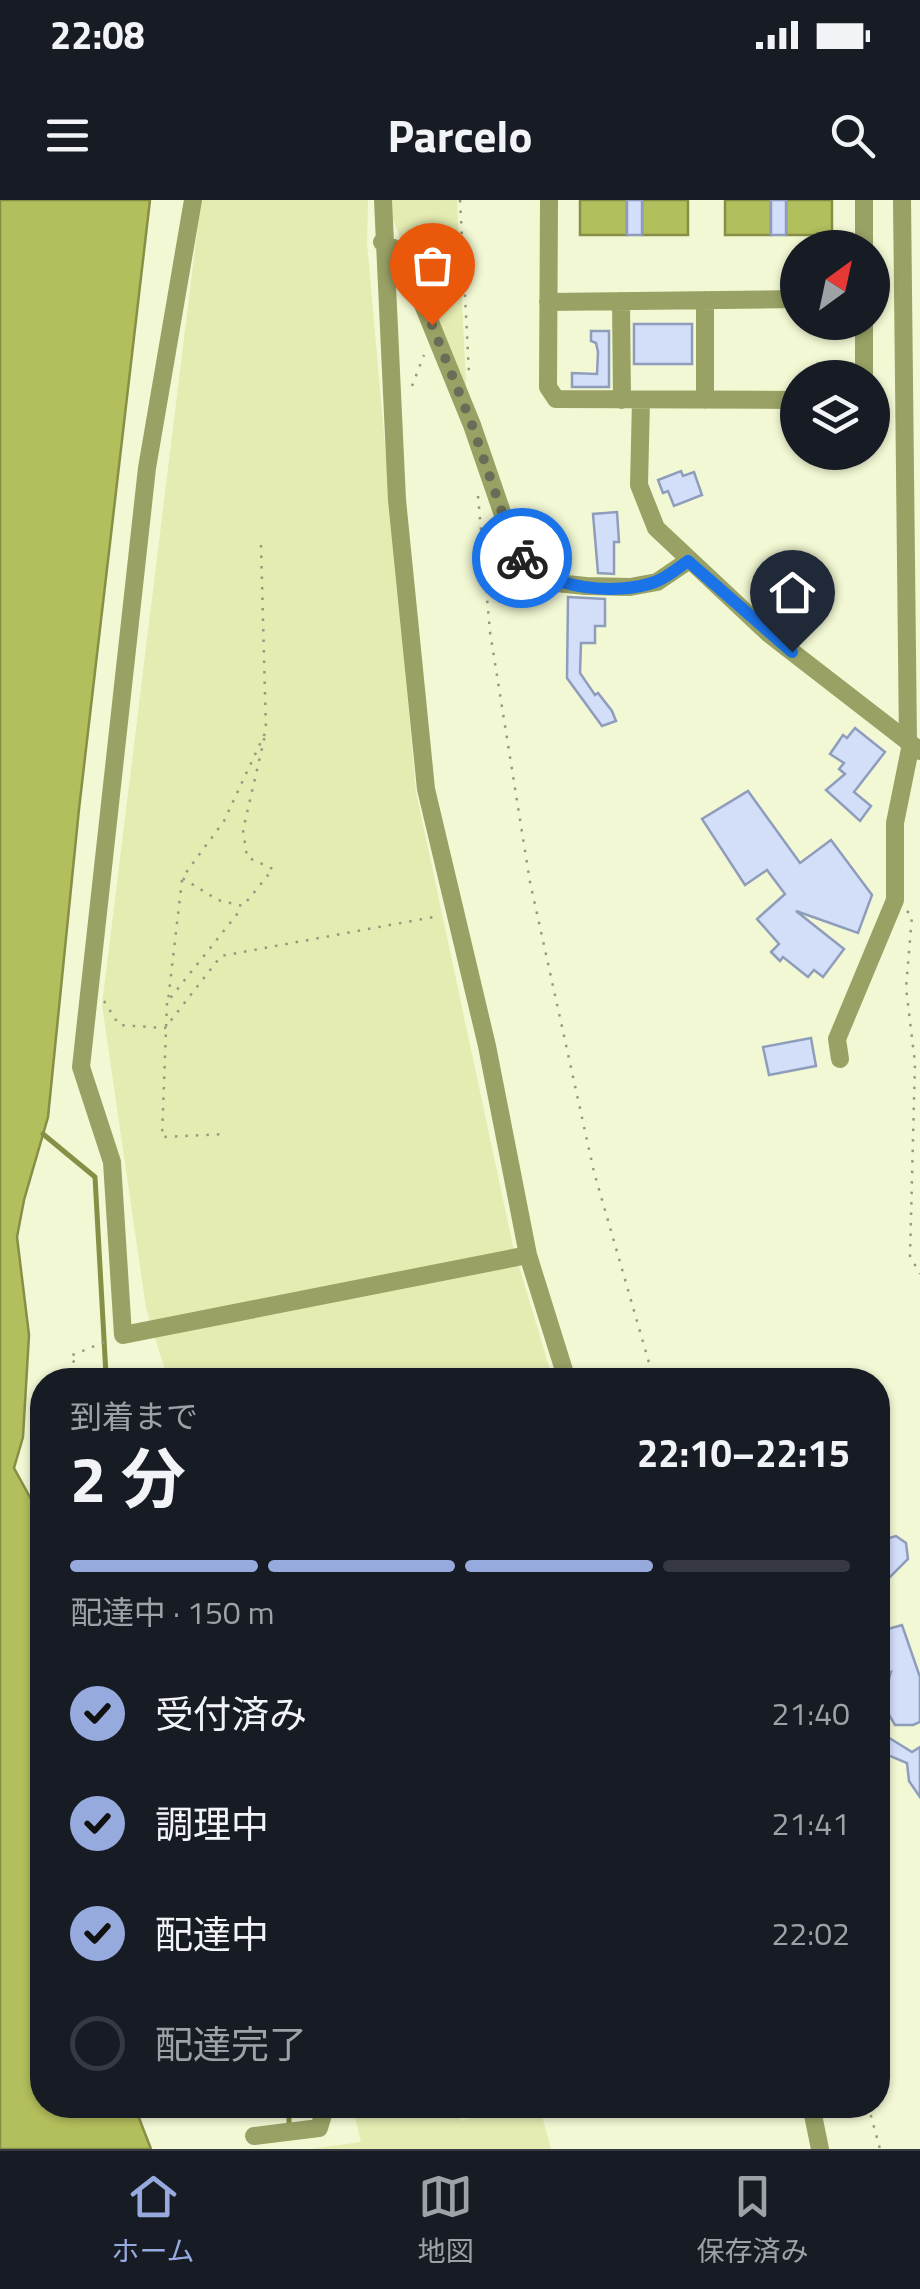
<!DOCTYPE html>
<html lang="ja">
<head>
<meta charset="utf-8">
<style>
  :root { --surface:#171b24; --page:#242831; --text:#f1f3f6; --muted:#9ea1a6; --line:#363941; --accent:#97aade }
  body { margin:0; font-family:"Titillium Web","Noto Sans JP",sans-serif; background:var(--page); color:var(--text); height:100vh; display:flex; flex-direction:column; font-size:38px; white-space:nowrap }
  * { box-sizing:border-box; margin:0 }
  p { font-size:32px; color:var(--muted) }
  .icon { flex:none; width:55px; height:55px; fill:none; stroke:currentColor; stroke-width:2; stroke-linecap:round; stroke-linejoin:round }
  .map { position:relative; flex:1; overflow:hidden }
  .drawer { position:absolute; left:30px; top:1168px; width:860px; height:750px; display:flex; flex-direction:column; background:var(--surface); border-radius:40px; box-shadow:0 2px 8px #0004 }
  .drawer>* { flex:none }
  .needle { width:65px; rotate:33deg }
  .fabs { position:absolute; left:780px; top:30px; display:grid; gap:20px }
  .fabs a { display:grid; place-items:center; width:110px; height:110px; border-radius:50%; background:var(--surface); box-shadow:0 2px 8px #0004; font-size:50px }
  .pin { position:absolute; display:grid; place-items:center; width:85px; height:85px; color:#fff; margin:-102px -42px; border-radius:50% 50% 50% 0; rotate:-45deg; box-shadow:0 0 10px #0007 }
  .pin .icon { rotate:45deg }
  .courier { position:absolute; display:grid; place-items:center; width:100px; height:100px; margin:-50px; border:8px solid #1a73e8; border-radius:50%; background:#fff; color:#222; box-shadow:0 2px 12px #0007 }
  .summary em { font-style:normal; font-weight:700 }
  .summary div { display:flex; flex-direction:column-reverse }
  .summary { display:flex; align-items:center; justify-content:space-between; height:170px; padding:0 40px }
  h1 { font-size:65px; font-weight:700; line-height:75px }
  .bar { display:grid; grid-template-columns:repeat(4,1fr); gap:15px 10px; align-content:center; height:120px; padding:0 40px }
  .bar i { height:12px; border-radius:8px; background:var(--line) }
  .bar .active { background:var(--accent) }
  .bar p { grid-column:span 4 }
  ol { padding:0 40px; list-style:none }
  li { display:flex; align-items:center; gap:30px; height:110px }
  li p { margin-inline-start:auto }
  li .icon { padding:10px; border-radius:50%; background:var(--accent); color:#111; stroke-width:4 }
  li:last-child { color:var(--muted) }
  li i { width:55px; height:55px; border:5px solid var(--line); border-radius:50% }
  .status { display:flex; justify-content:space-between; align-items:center; height:70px; padding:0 50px; background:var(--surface); direction:ltr }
  .status svg { height:28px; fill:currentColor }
  header { display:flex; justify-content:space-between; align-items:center; height:130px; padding:0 40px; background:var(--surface); font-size:45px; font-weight:700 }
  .tab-bar { display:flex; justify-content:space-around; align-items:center; height:140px; border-top:2px solid var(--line); background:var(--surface); font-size:28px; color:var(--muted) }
  .tab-bar a { display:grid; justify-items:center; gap:5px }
  .tab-bar .active { color:var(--accent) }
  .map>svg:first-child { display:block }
</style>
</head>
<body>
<div class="status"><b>22:08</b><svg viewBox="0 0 49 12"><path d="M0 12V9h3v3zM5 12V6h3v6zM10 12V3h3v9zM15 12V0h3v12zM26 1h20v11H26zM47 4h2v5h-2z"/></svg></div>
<header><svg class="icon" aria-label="menu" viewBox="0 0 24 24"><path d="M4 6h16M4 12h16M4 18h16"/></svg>Parcelo<svg class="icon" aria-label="search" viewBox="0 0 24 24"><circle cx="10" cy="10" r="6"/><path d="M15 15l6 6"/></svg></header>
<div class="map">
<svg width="920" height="1949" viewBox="0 0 920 1949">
  <rect width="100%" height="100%" fill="#f2f8d3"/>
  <path fill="#e4ecb2" d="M201 0H368L367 43 416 592 513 1046 553 1180H168L146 1108 102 805Z
    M390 0H457L467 203 391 15Z
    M352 1905H457L461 1921 497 1910 496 1905H539L551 1949H310L361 1942Z"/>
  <path fill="#b3be5c" stroke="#878f46" stroke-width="2.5" d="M0 0H150L79 609 48 917 24 1000 17 1037 29 1135 23 1237 14 1268 42 1319V1905H134L151 1949H0Z
    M580 0H627V35H580Z
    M642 0H688V35H642Z
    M725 0H771V35H725Z
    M786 0H832V35H786Z"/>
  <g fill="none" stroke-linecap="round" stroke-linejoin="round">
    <path stroke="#878f46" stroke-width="5" d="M43 934 95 977 106 1175 112 1180
      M289 1905V1926"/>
  </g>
  <path fill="#d3dff9" stroke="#8f9dbc" stroke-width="2.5" d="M627 0H642V35H627Z
    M771 0H786V35H771Z
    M634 124H692V164H634Z
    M591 131H609V187H572V173L597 174 598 152 596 143 591 141Z
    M681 271 683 276 694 272 702 295 674 306 668 291 663 293 658 280Z
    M617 312 619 342H614V374L598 373 593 314Z
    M568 397 605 399V426H595V443H581L580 473 595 495 598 493 612 511 616 521 602 526 567 478Z
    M855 528 885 552 854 592 871 606 860 621 826 590 845 574 839 569 844 563 830 554 843 535 847 538Z
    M748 591 800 663 831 640 872 695 858 733 796 711 844 749 823 777 814 770 808 777 783 757 780 761 771 752 779 744 757 719 785 694 767 670 745 685 702 619Z
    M811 838 816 866 769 875 763 847Z
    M896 1336 906 1343 908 1359 878 1389V1341Z
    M878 1405 888 1429 902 1425 920 1477V1522L913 1525H895L882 1503 891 1472 878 1476Z
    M878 1531 912 1552 920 1547V1597L909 1581 907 1563 878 1551Z"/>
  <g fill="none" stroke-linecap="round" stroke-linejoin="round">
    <path stroke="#959a7f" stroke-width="2.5" stroke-dasharray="2.5 8" stroke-linecap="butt" d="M460 0 469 173
      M412 186 424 155
      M478 296 490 432 530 682 594 972 654 1180
      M261 345 266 531 224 621 182 678 218 700 243 706 273 669 247 657 243 630 266 531
      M182 680 168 801 242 708
      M907 711 912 716 906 788 915 863 910 1056 920 1074
      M104 801 119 825 165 828 221 756 439 716
      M167 803 162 937 226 934
      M86 1180 70 1156 107 1141
      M868 1905 880 1949
      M254 1918V1905"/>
    <path stroke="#99a165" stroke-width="18" d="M193 0 147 268 81 867 112 962 123 1135 528 1055
      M383 0 397 300 426 589 487 846 528 1055 567 1180
      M549 0 548 187 556 199 798 200
      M902 0 908 543
      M382 42 402 53 472 225 514 347 526 363 556 383 586 386 630 387 657 382 688 361
      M864 48V0
      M621 101 622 200
      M548 102 798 99
      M864 178V122
      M641 200 639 285 656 328 769 434 920 551
      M705 200V100
      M840 859 837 839 895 700V623L911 544
      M811 1905 820 1949
      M254 1936 319 1928 326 1905"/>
  </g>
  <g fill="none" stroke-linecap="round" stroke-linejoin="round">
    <path stroke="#696c57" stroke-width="10" stroke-dasharray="0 18" d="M432 125 472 225 514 347 522 358"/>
    <path stroke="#1a73e8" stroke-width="12" d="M522 358C549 389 616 396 655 382 666 378 678 368 688 361L792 452"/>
  </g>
</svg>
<div class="fabs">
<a><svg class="needle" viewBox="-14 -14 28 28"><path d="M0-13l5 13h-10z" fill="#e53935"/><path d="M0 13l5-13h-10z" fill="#9ea1a6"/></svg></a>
<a><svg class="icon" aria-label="layers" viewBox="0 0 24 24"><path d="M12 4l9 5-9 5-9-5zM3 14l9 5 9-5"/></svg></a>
</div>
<div class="pin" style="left:432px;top:125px;background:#ea580c"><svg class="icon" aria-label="bag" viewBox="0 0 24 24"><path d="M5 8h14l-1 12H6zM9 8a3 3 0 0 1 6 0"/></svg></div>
<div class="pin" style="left:792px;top:452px;background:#1f2937"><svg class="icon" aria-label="home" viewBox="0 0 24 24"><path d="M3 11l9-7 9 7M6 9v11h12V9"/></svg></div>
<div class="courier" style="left:522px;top:358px"><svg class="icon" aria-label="bike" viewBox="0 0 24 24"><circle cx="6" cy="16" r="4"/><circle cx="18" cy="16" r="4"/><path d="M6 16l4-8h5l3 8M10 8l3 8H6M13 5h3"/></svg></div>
<section class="drawer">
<div class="summary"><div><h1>2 分</h1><p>到着まで</p></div><em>22:10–22:15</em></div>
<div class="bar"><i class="active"></i><i class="active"></i><i class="active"></i><i></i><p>配達中 · 150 m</p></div>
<ol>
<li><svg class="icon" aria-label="check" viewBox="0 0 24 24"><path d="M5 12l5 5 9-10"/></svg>受付済み<p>21:40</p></li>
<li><svg class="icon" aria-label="check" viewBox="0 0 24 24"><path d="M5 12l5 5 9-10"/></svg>調理中<p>21:41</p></li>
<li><svg class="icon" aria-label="check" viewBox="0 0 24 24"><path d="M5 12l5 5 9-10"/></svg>配達中<p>22:02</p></li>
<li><i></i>配達完了</li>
</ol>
</section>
</div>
<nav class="tab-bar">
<a class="active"><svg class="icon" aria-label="home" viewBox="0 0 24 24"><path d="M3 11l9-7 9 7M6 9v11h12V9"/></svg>ホーム</a>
<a><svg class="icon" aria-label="map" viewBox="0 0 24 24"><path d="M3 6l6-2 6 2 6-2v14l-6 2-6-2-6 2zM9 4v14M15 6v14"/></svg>地図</a>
<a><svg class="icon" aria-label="saved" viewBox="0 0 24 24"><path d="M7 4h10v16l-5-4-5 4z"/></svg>保存済み</a>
</nav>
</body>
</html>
